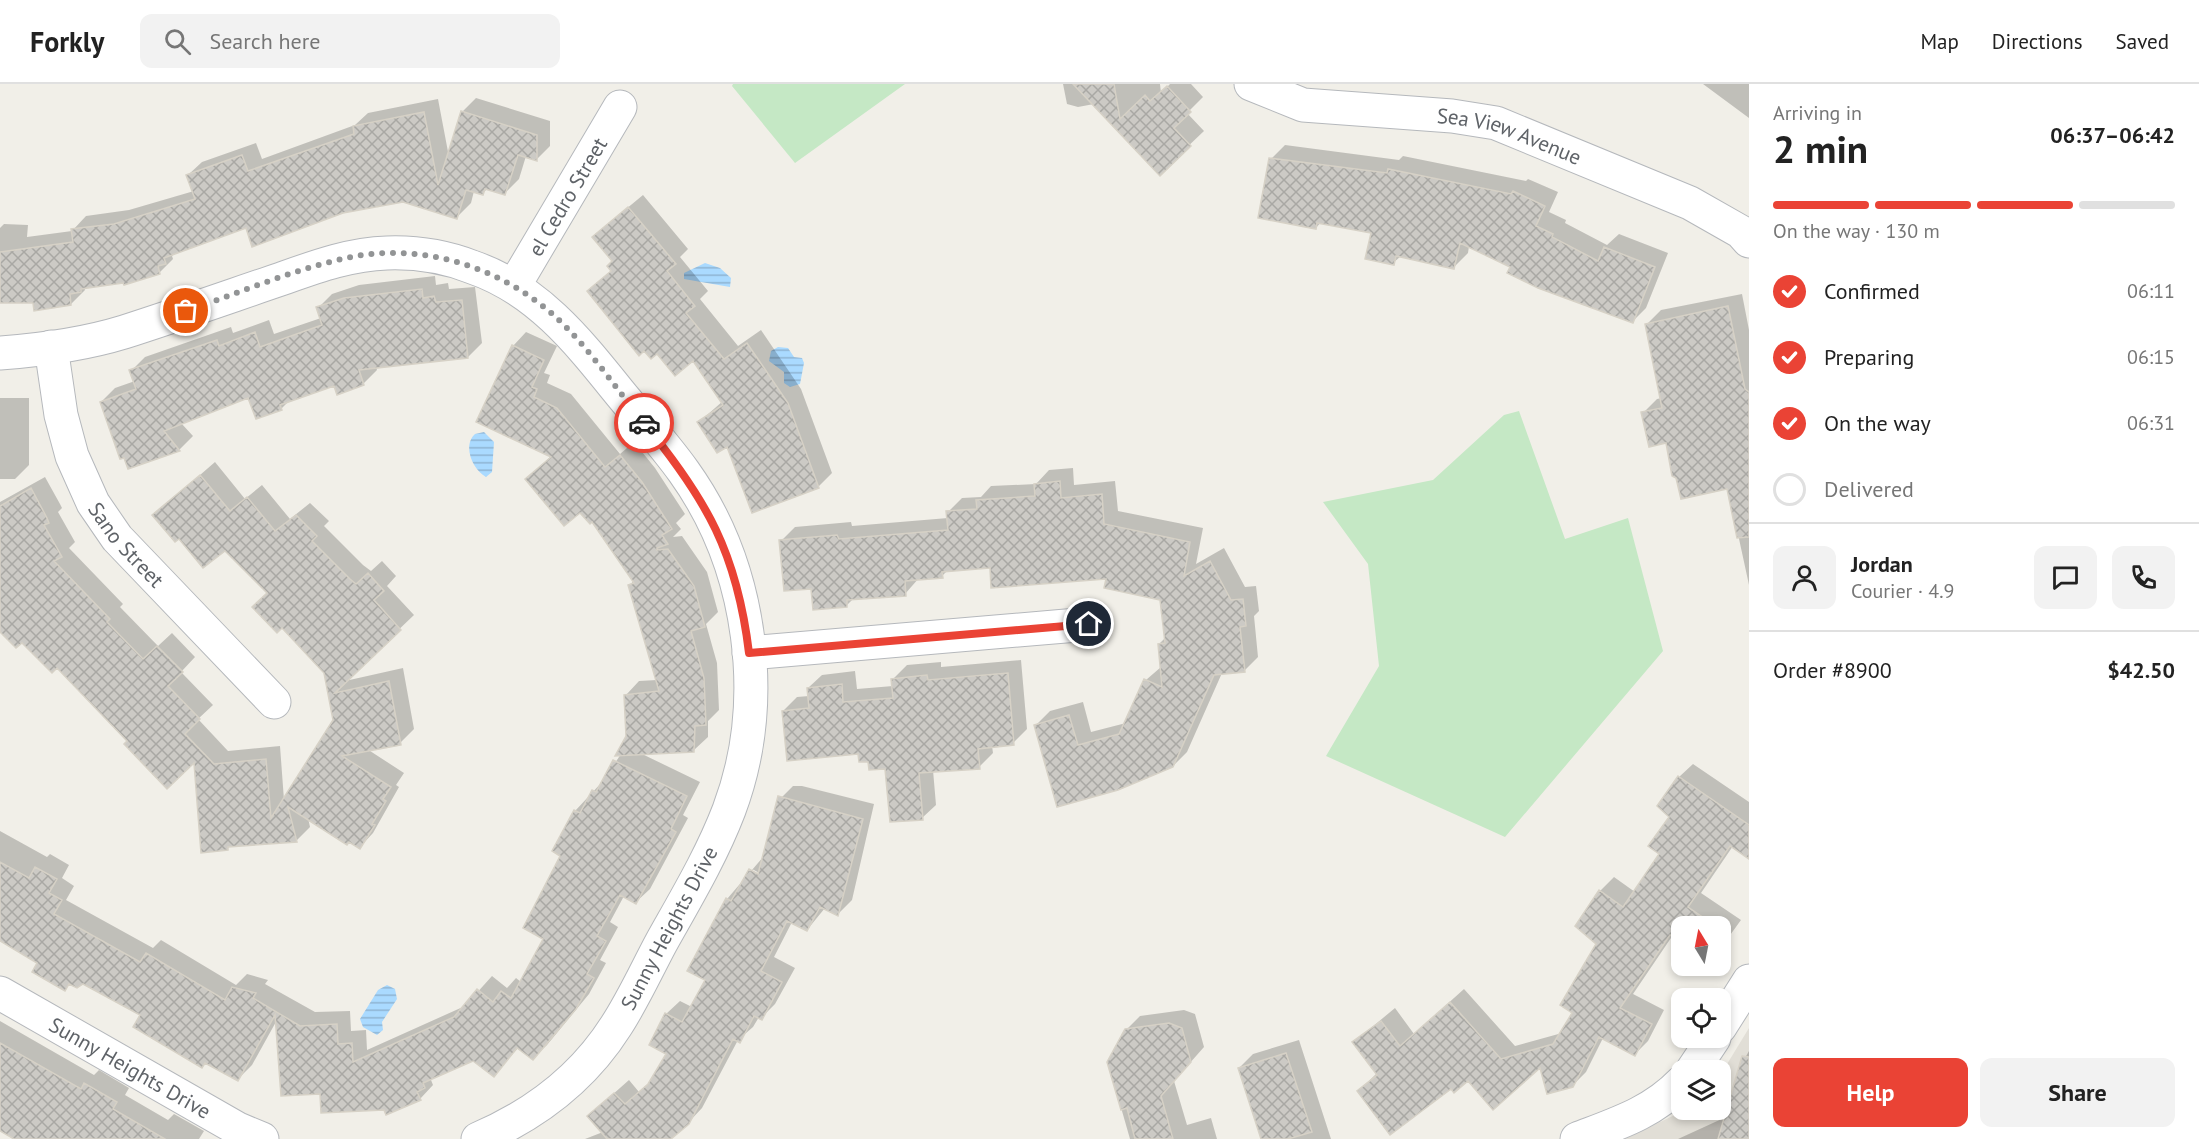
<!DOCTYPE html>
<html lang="en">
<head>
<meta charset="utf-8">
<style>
  :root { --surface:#fff; --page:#f2f2f2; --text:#222; --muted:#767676; --line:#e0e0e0; --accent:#ea4335 }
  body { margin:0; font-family:"PT Sans",sans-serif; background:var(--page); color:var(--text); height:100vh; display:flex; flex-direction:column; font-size:22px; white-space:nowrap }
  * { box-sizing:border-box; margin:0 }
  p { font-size:20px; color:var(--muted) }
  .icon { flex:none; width:33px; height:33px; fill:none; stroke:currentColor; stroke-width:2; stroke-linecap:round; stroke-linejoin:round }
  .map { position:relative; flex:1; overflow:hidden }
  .side { display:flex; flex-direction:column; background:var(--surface); width:450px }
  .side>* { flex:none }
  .needle { width:39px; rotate:350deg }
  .buttons { position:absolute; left:1671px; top:832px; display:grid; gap:12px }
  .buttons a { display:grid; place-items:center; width:60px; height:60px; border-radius:12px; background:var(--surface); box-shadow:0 3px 9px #0003; font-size:30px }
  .pin { position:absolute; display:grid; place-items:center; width:51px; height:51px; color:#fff; margin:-26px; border:3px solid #fff; border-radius:50%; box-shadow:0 2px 6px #0007 }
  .courier { position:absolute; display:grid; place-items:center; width:60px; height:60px; margin:-30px; border:4px solid #ea4335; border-radius:50%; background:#fff; color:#222; box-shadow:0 2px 8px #0007 }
  .head em { font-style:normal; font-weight:700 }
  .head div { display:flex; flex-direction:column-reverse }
  .head { display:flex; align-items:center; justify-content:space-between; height:102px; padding:0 24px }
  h1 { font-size:39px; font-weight:700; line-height:45px }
  .bar { display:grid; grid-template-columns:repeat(4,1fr); gap:9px 6px; align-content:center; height:72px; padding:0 24px }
  .bar i { height:8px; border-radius:4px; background:var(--line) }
  .bar .current { background:var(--accent) }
  .bar p { grid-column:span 4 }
  .line { display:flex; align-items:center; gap:15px; padding:0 24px; border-top:2px solid var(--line) }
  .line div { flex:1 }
  .round { display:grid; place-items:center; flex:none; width:63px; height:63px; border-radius:12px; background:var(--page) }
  ol { padding:0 24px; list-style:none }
  li { display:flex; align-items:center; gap:18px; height:66px }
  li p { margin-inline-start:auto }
  li .icon { padding:6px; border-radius:50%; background:var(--accent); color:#fff; stroke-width:4 }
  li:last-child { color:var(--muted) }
  li i { width:33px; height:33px; border:3px solid var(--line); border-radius:50% }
  .action { display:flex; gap:12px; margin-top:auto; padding:12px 24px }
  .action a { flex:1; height:69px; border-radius:12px; background:var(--accent); color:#fff; font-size:24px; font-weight:700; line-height:69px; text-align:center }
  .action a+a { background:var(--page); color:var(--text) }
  header { display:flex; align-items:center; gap:36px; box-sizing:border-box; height:84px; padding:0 30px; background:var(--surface); border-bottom:2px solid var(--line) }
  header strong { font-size:28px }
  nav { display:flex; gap:33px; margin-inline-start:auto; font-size:21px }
  .search { width:420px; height:54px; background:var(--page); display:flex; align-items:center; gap:15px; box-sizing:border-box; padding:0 21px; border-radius:12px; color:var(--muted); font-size:22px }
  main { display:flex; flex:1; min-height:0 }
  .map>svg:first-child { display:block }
</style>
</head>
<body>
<header>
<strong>Forkly</strong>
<div class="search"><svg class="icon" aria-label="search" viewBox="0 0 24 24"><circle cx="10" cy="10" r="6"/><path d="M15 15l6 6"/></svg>Search here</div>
<nav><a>Map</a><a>Directions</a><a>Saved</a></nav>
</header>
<main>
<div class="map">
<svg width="1749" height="1055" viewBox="0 0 1749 1055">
  <defs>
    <pattern id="water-rules" width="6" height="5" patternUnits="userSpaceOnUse" patternTransform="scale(1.5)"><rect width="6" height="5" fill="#aadaff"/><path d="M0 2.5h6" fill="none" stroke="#8eb4d2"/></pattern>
    <pattern id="building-cross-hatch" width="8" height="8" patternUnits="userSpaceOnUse" patternTransform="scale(1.5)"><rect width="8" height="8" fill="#cccac5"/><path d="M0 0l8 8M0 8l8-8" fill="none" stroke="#a9a8a4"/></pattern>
  </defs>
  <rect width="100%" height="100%" fill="#f1efe8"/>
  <path fill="#e1ded6" d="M1749 944V1055H1625L1685 1026H1720L1721 990Z"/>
  <path fill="#c5e8c5" d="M733 0H905L795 79 732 2Z
    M1519 327 1565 455 1628 434 1663 567 1505 753 1326 672 1379 582 1368 480 1323 418 1433 396 1504 331Z"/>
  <path fill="url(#water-rules)" d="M705 179 720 184 731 194 730 203 684 195V189Z
    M778 263 788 264 794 273 802 274 804 279 800 300 790 303 784 299V288L769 277 771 267Z
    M484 348 494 358 492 388 486 393C473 386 462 362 475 350Z
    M387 901 395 905 397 915 382 938 383 946 377 951 363 943 360 935 378 906Z"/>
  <path fill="#0003" fill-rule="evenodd" d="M1063 0H1160L1161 9 1170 0H1191L1203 13 1187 29 1204 47 1160 89 1094 20 1078 23 1067 20Z
    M1703 0H1749V34Z
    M476 14 550 37V62L537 75 526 72 519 95 505 109 488 104 482 110 474 107 471 119 457 133 403 117 247 142 176 168 172 172 173 175 159 189 84 203 85 206 71 220 0 218V144L4 140 28 141 27 153 72 147 86 132 129 126 194 107 188 91 202 78 256 59 262 75 355 41 368 29 438 15 449 73 462 28Z
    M1285 61 1399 76 1403 72 1526 97 1528 95 1558 108 1549 128 1566 136 1565 139 1607 161 1619 150 1668 169 1646 224 1632 238 1469 162 1468 169 1454 183 1401 172 1393 179 1373 148 1321 138 1316 144 1271 75Z
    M643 111 688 165 680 173 708 207 700 215 738 262 761 246 801 305 832 389 819 402 753 427 728 360 699 338 723 317 694 275 658 268 589 207 612 186 614 177 608 140Z
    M435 192 436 201 448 199 449 205 475 203 482 259 468 273 376 283 377 286 363 300H335L289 317 281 325 249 312 181 339 193 352 179 366 129 383 101 318 115 304 135 297 131 287 145 273 231 243 233 249 269 236 274 250 321 234 318 224 332 210 359 201Z
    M1742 210 1749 246V501L1728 404 1667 357 1643 329 1657 315 1662 314 1647 240 1661 226Z
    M526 248 557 262 544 289 550 291 547 299 571 310 620 370 634 358 655 384 685 430 676 439 681 445 673 453 682 452 707 488 718 528 706 540 717 579 719 626 708 637V653L694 666 640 669 700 698 683 731 688 734 650 805 636 818 624 812 610 838 618 843 600 876 606 879 589 910 547 961 533 974 519 963 494 991 473 975 436 991 431 996 433 1001 420 1015 385 1024 322 1008 277 936 252 981 238 995 207 978 202 982 142 931 83 898 71 899 65 905 39 879 0 856V747L47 773 50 770 69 781 62 794 74 802 66 816 153 864 161 856 236 901 247 890 268 896 265 900 315 928 350 927 351 947 366 946 367 966 465 922 492 892 507 904 516 894 521 898 545 855 575 727 603 697 621 670 627 652 626 611 639 597 657 596 629 501 634 497 592 436 527 395 552 371 513 262Z
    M0 309V314H29V381L15 395H0Z
    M215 378 245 415 262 401 290 435 310 419 329 437 324 442 363 481 371 487 382 477 396 492 387 502 414 531 345 597 403 584 414 645 400 659 367 665 404 689 396 701 399 703 373 749 360 763 308 734 310 743 296 757 231 761 227 765 195 676 22 557 0 546V418L45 393 60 420 62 424 58 428 75 458 69 464 123 520 120 523 158 562 172 549 195 573 181 588 213 621 198 635 228 667 280 662 284 716 334 636 325 589 268 509 225 465 179 453 154 431Z
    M1073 384 1074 401 1115 397 1118 427 1203 444 1196 480 1224 464 1245 503 1256 502 1259 527 1254 532 1258 573 1244 587 1222 589 1187 668 1173 682 1118 704 1036 641 1050 627 1083 618 1091 648 1126 639 1146 596 1161 583 1159 560 1165 554 1161 515 1108 493 991 483 948 486 942 492 919 494 905 510 854 514 847 521 812 503 781 457 795 443 851 438 852 442 948 434V428L962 414 981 413 991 402 1036 400 1049 386Z
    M1021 576 1027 645 1013 659 992 662 993 669 979 683 933 686 936 721 922 734 886 683 783 627 797 613 809 612 808 604 822 591 855 587 857 605 893 602V595L907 581 941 578V583Z
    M1693 680 1749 718V773L1733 762 1701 809 1741 836 1720 865V843H1682L1673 851 1633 910 1664 926 1648 957 1635 970 1603 954 1586 988 1572 1002 1541 981 1468 995 1451 1003 1359 1007 1377 989 1354 958 1395 924 1414 950 1464 905 1515 962 1562 949 1574 928 1598 859 1577 842 1600 807 1614 793 1635 808 1662 769 1679 693Z
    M793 702H802L874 720 852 816 838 830 825 824 807 846 792 838 774 873 795 884 775 920 761 934 759 933 753 943 738 956 702 1024 688 1039 669 1055H585L603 1048V1019L629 996 639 1008 652 997 668 969 666 930 680 917 692 923 707 896 727 815 764 772 779 716ZM752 785 765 792 752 789Z
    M1184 926 1195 930 1204 963 1174 997 1187 1041 1211 1034 1217 1055H1130L1108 978 1126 946 1140 932Z
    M0 937 94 991 99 986 129 1004 125 1011 168 1036 174 1030 204 1047 199 1055H17L0 1045Z
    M1299 956 1331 1055H1262L1239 984 1253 970Z
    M1749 967V1055H1678L1726 1033 1741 981Z"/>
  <path fill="url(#building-cross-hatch)" stroke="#d6d1c6" stroke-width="1.5" d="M1073 0H1114L1120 35 1145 11 1150 17 1167 2 1191 28 1174 44 1191 62 1160 92Z
    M461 27 537 51V77L518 71 505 111 485 105 483 111 466 106 457 135 403 118 343 129 252 163 246 144 164 174 166 180 158 182 160 190 124 201 123 199 81 205V208L70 210 71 221 34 227 33 219H0V168L73 158 71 145 114 140 195 115 186 91 242 71 248 87 354 50 353 42 424 28 438 101Z
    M1269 74 1387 89 1388 85 1511 110 1513 107 1545 122 1536 142 1553 150 1552 153 1598 177 1604 163 1655 183 1633 239 1538 204 1507 189 1510 183 1460 159 1454 185 1396 172 1394 181 1365 175 1371 149 1317 139 1316 145 1258 134Z
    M628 123 676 180 667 187 695 222 686 229 724 275 747 259 788 319 819 404 752 429 727 363 717 369 697 338 723 321 693 277 675 292 657 270 651 275 644 267 639 272 587 207 611 187 607 182 612 177 592 153Z
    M422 205 423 214 434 212 436 218 462 216 468 274 359 286 364 301 337 311 334 302 280 321 282 326 256 335 248 314 164 347 180 367 128 385 124 374 120 375 100 318 136 305 129 286 217 256 219 262 255 248 260 263 322 241 316 223 344 214Z
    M1728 222 1745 305 1749 308V453L1737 454 1727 405 1681 415 1676 394 1672 392 1666 359 1649 363 1641 328 1662 324 1645 240Z
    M512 261 544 276 532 303 537 305 534 313 557 324 605 383 620 371 642 398 672 445 662 451 668 460 657 464V466L668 465 694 502 705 543 691 547 704 594 706 641 695 642 694 668 615 672 626 652 624 611 659 607 628 501 634 499 592 438 590 440 580 429 564 442 525 395 551 373 476 338Z
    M200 391 230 427 247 413 275 447 296 431 317 452 312 457 350 495 356 500 368 489 384 507 374 516 401 546 335 609 389 597 401 661 342 672 391 703 383 715 386 717 372 740 375 741 360 765 349 758 347 761 288 723 297 758 228 763V766L201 769 194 679 167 705 124 660 127 657 57 584 52 589 22 559 16 564 0 548V422L31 404 47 434 49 439 44 441 62 473 54 477 110 535 107 538 143 575 157 562 183 588 168 602 200 635 185 650 214 680 266 675 271 734 333 636 324 589 282 544 277 549 252 523 267 509 225 467 203 484 179 455 175 458 152 431Z
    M1060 397 1061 414 1102 410 1104 440 1190 458 1184 492 1210 477 1231 516 1243 515 1246 542 1240 543 1245 588 1214 591 1173 683 1118 706 1057 723 1034 641 1069 631 1078 661 1119 650 1144 595 1162 603 1158 560 1165 559 1160 516 1104 504 1106 495 991 504 990 484 942 488 943 494 905 497 906 512 847 516V523L813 526 811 505 784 507 779 456 837 451 839 455 948 446 946 427 977 425 976 416 1035 412 1034 400Z
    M1008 589 1014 661 978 665 980 685 919 689 923 736 890 738 885 685 869 686 868 678H859L858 670 787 677 782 627 809 624 807 604 842 600 843 618 893 614 891 595 927 591 928 596Z
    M613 676 687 712 671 745 676 748 636 820 620 811 597 852 606 857 587 890 594 894 576 925 533 976 517 964 494 993 473 977 423 999 425 1004 417 1008 421 1016 386 1031 384 1026 321 1029 320 1010 281 1012 275 931 238 997 205 979 202 984 133 943 140 931 83 900 77 904 69 900 65 907 32 888 37 879 0 857V778L29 794 35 783 57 795 49 809 62 816 54 830 140 878 146 869 225 916 232 903 256 909 253 914 300 942 337 940 338 960 352 959 353 978 454 933 477 905 493 918 501 907 511 914 543 855 523 844 560 772 552 767 574 726 580 729 592 706 596 708Z
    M1678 692 1749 741V775L1730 762 1688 823 1717 843H1682V859L1670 851 1620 924 1652 940 1635 972 1599 953 1573 1003 1547 1010 1540 984 1493 1026 1468 997 1454 1009 1451 1005 1390 1051 1357 1007 1377 991 1352 958 1381 937 1400 962 1450 918 1501 975 1553 960 1572 929 1560 921 1596 860 1575 842 1599 806 1623 823 1659 770 1648 762 1669 733 1657 722Z
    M778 712 863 735 838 832 820 823 807 847 787 837 761 887 782 898 762 936 754 932 740 959 733 955 689 1040 671 1055H607L587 1032 614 1009 625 1020 648 1000 666 970 649 961 665 929 682 938 705 896 687 887 726 814 731 817 749 785 758 790Z
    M1169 939 1182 944 1191 978 1161 1012 1173 1055H1135L1127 1024 1121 1026 1107 978 1125 945Z
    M0 959 81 1005 84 999 117 1018 113 1025 165 1055H14L0 1047Z
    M1286 969 1312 1048 1288 1055H1261L1238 984Z
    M1742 972 1749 973V1055H1718Z"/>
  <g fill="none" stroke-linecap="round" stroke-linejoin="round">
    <defs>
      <g id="minor">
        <path id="s1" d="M1251 0 1303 21 1452 32 1496 39 1690 119 1741 148 1749 157"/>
        <path id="s2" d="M514 202 620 23"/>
        <path id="s3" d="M51 263 61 331 72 372 93 419 117 454 274 618"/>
        <path d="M0 269C41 266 85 260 124 248 177 231 228 213 281 195 315 183 350 170 387 169 415 168 446 173 472 183 537 205 578 257 619 308 641 335 664 360 684 388 752 483 770 617 729 726 711 773 685 816 661 859 646 887 633 916 616 942 583 994 534 1031 478 1055"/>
        <path d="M749 569 1089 540"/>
        <path id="s4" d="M0 909 238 1045 262 1055"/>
        <path d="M1720 943 1749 897"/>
        <path d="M1692 987 1714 954"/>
        <path d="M1577 1055C1616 1040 1652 1029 1682 998"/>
      </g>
    </defs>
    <use href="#minor" stroke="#b5b8bc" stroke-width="35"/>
    <use href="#minor" stroke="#fff" stroke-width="33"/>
  </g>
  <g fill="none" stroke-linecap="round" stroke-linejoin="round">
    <path stroke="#929495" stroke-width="6" stroke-dasharray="0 10.8" d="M186 227C237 210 289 187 342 175 414 157 494 180 550 228 586 259 614 302 644 339"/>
    <path stroke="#ea4335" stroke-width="8" d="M644 339C707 416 737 469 749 569L1089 540"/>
  </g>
  <g text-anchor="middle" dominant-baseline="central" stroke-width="5" stroke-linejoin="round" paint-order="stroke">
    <g font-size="21" fill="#5f6368" stroke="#fff">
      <text stroke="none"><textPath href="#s1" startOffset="266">Sea View Avenue</textPath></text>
      <text stroke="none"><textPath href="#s2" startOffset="104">el Cedro Street</textPath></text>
      <text stroke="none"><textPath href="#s3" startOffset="216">Sano Street</textPath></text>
      <text transform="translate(669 844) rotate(-62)">Sunny Heights Drive</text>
      <text stroke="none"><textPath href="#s4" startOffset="150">Sunny Heights Drive</textPath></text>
    </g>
  </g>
</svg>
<div class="buttons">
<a><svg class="needle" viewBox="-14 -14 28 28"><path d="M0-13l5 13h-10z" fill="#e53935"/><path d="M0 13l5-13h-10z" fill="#767676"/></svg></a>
<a><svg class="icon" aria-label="locate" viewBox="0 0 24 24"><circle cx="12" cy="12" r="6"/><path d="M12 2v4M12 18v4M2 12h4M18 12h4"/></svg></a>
<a><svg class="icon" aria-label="layers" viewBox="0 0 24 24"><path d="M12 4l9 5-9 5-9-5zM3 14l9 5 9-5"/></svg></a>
</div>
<div class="pin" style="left:186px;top:227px;background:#ea580c"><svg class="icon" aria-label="bag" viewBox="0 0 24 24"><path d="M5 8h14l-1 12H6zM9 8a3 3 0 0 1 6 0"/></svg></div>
<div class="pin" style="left:1089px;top:540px;background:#1f2937"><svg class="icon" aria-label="home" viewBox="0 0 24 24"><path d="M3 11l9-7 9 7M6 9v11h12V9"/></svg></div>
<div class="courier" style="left:644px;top:339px"><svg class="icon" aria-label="car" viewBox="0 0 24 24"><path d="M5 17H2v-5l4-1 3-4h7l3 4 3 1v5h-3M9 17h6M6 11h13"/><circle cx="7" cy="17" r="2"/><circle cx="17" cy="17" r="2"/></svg></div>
</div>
<section class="side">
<div class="head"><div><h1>2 min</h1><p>Arriving in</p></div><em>06:37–06:42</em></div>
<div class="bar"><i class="current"></i><i class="current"></i><i class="current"></i><i></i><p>On the way · 130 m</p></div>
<ol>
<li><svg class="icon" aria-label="check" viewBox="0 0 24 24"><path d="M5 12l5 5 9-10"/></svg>Confirmed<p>06:11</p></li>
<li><svg class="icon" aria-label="check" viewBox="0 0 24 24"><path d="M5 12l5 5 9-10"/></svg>Preparing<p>06:15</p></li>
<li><svg class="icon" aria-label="check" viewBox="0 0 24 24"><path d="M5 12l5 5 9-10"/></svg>On the way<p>06:31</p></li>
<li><i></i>Delivered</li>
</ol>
<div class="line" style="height:108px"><a class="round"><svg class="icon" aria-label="person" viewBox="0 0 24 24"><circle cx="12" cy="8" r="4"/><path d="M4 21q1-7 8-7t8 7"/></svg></a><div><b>Jordan</b><p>Courier · 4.9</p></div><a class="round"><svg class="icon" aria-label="chat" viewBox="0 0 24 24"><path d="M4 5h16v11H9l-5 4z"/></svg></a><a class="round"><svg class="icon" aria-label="phone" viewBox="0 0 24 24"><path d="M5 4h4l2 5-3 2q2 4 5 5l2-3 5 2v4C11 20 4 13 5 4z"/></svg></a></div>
<div class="line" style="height:78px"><div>Order #8900</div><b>$42.50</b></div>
<div class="action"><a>Help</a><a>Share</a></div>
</section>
</main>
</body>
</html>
